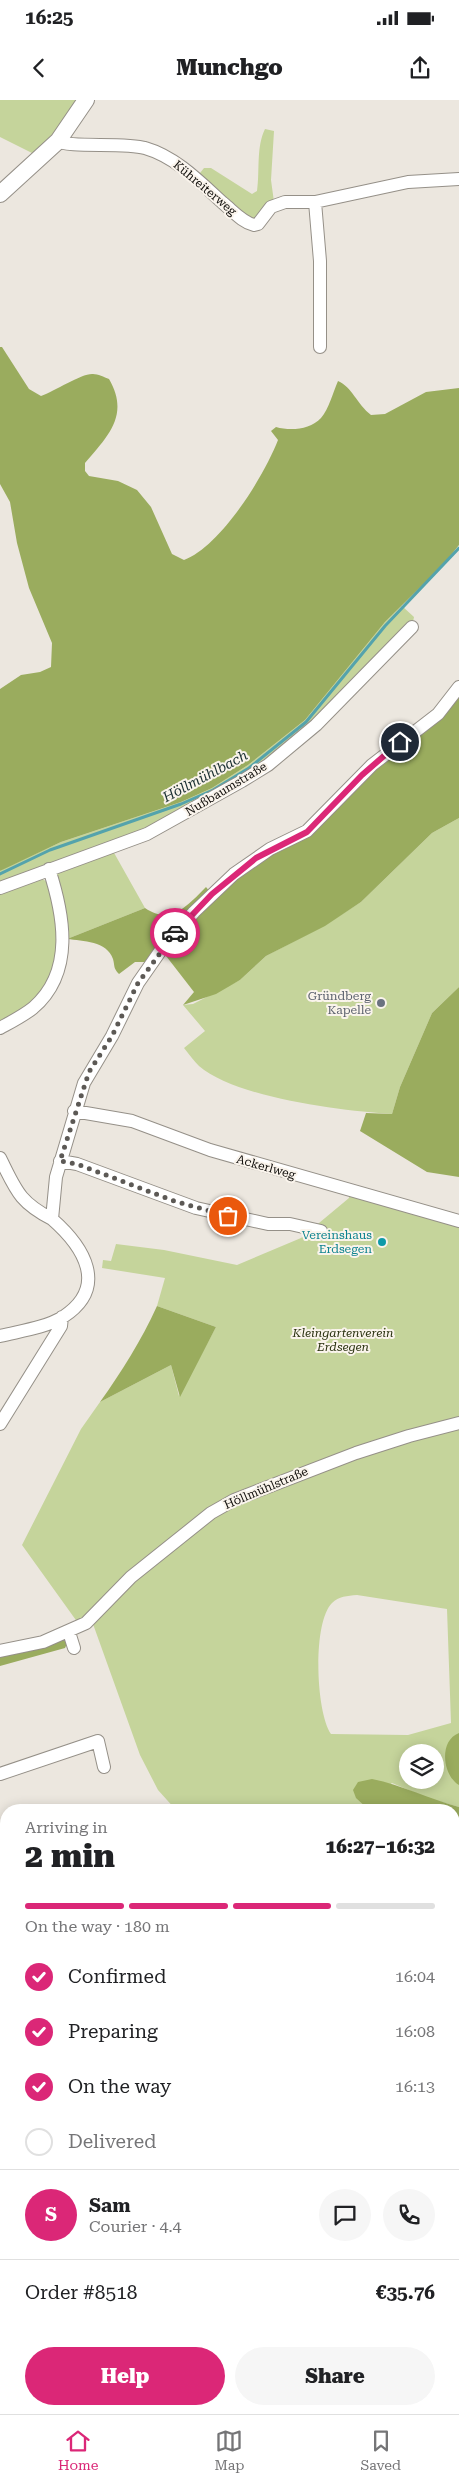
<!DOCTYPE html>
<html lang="en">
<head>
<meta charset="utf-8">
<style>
  :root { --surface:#fff; --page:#f6f6f6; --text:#202124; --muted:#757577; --line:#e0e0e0; --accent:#db2777 }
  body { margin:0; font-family:"Roboto Serif",serif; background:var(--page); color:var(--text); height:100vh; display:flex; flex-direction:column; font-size:19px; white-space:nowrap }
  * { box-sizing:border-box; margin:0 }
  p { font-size:16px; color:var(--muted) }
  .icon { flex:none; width:28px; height:28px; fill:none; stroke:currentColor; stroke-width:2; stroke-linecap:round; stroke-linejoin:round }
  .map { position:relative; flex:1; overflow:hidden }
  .sheet { position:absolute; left:0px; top:1704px; width:460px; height:611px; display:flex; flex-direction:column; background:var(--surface); border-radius:20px 20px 0 0; box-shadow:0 2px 12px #0003 }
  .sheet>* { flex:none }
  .fabs { position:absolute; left:399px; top:1644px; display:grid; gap:10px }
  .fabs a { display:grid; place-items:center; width:45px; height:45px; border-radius:50%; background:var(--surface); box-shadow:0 2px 12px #0003; font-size:25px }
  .pin { position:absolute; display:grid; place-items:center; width:42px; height:42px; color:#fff; margin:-21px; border:2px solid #fff; border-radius:50%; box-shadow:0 1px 5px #0007 }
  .courier { position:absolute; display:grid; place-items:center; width:50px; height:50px; margin:-25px; border:4px solid #db2777; border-radius:50%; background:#fff; color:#222; box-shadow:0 1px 6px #0007 }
  .headline em { font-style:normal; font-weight:800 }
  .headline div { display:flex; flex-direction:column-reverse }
  .headline { display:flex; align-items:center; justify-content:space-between; height:85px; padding:0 25px }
  h1 { font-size:32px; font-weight:800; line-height:38px }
  .bar { display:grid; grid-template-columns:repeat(4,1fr); gap:8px 5px; align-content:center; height:60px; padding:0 25px }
  .bar i { height:6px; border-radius:4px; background:var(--line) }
  .bar .current { background:var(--accent) }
  .bar p { grid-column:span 4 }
  .line { display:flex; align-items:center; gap:12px; padding:0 25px; border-top:1px solid var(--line) }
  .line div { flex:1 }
  .round { display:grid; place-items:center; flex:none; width:52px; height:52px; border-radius:26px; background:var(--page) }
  ol { padding:0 25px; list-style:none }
  li { display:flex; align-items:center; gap:15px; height:55px }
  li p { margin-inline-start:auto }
  li .icon { padding:5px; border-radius:50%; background:var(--accent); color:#fff; stroke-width:4 }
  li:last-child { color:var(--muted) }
  li i { width:28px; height:28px; border:2px solid var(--line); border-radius:50% }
  .action { display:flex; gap:10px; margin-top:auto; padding:10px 25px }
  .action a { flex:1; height:58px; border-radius:30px; background:var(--accent); color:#fff; font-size:20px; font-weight:800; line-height:58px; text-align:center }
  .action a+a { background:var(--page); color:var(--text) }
  .status { display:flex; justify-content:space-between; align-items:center; height:35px; padding:0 25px; background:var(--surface); direction:ltr }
  .status svg { height:14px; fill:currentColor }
  header { display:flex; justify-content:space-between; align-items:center; height:65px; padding:0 25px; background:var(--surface); font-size:22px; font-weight:800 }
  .dock { display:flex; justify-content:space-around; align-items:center; height:70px; border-top:1px solid var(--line); background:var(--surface); font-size:14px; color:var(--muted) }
  .dock a { display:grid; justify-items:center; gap:2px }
  .dock .current { color:var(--accent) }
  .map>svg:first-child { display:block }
</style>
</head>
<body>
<div class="status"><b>16:25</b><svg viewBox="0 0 49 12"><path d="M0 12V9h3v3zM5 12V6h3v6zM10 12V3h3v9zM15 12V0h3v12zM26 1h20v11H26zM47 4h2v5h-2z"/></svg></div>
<header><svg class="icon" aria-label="back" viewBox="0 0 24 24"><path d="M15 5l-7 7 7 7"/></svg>Munchgo<svg class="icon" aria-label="share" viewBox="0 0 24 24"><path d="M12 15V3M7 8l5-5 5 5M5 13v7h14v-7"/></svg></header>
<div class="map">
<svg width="459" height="2314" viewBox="0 0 459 2314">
  <rect width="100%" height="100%" fill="#ece7df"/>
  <path fill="#c5d49b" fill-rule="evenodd" d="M0 0H83L36 55 0 37Z
    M265 29 274 31 271 80 274 102 252 121 200 78V73L204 68H211L252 94 257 91C260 71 256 47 265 29Z
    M402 506 414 517 413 522 330 606 274 655 166 720 0 785V771L5 768 61 742 181 702 212 688 248 665 305 620 385 522Z
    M459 718V887L432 913 400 987 392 1014C343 1011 236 998 199 966 194 961 189 954 184 948L205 931 183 905 193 904 240 880 266 856 325 825 361 802 432 733Z
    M113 751 145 808 67 839 57 773Z
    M39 777 49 783 58 820 57 865 33 903 0 925V792Z
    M349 1093 459 1125V1320L234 1397 78 1523 22 1445 81 1329 100 1302 171 1265 179 1296 216 1227 157 1206 165 1178 102 1168 103 1160 111 1161 116 1144 164 1150 237 1165 301 1138 349 1098Z
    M459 1325V1707L427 1698 392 1683 366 1708 369 1710H176L158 1690 140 1655 93 1524 129 1482 215 1413 279 1384ZM357 1495 447 1509 451 1623 408 1635 331 1634C316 1613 312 1523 332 1503 339 1496 347 1496 357 1495ZM408 1652H435V1680H408Z
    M454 1753 459 1764V1795L454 1794Z
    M6 1985V2038L0 2039V1986Z"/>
  <path fill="#9aac5e" d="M0 247H2L29 289 41 296C55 291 82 273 93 274 98 274 104 277 109 279 130 315 108 336 85 363V371L89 376 118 381 137 390 151 407 172 454 184 460C221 446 264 376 278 340L271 331 276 327C290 331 310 330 321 318 329 309 333 292 338 281 352 287 357 304 371 315L385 314 426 292 459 288V445L444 464 385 522 305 620 248 665 212 688 181 702 61 742 0 771V589L21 575 40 572 51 567 52 543 29 488 17 443 10 402 0 384Z
    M459 593V718L432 733 361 802 325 826 266 856 240 880 216 894 183 905 194 892 163 852 236 778 326 715Z
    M206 787 210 792 146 862H135L119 874C113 868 115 866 113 859 107 841 83 841 67 839L145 808C171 826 188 805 206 787Z
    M459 887V1077L427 1072 360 1031 366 1013 392 1014 400 987 432 913Z
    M157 1206 216 1227 180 1297 171 1265 100 1302C122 1271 141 1241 157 1206Z
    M64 1540 67 1544 65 1548 0 1566V1555L40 1548Z
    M459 1633V1685C443 1676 438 1641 459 1633Z
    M372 1679C402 1685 429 1699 459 1707V1764L454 1753V1710H369L356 1698 353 1690 358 1682Z
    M454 2069H459V2102H454Z"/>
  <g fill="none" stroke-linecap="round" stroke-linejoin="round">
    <path stroke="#54a3ac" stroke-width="3" d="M0 774 50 750 181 704 213 690 249 668 306 622 385 526 459 448"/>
    <defs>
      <path id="minor" d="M58 41C67 48 126 42 145 48 176 57 200 82 223 103 233 111 242 122 254 125L258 124 271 107 285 102H315L408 82 459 79
        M315 102 320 161V247
        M0 788 147 734 242 681 268 665 316 625 412 527
        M0 928C11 922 23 916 33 908 75 872 64 815 49 769
        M74 1011 132 1021 210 1050 459 1121
        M0 1058C16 1090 19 1102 52 1119
        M60 1061 77 1064 196 1108 268 1124H290L321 1131
        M0 1236C20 1231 45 1228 63 1217 109 1187 84 1147 52 1119L56 1077 84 983 112 936 138 883 161 850 194 812 234 774 270 749 307 731 372 665 438 614 459 587
        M0 1324 61 1226 62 1217
        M69 1532 74 1548
        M0 1551 43 1542 86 1523 131 1477 211 1413 234 1400 356 1353 409 1336 459 1323
        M0 1674 98 1641 104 1667
        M0 1787 6 1785
        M454 1868 459 1869
        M0 1894 6 1912
        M0 1925 6 1922
        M454 1992 459 1993
        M0 2044 6 2043
        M454 2136H459
        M454 2296H459
        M331 2309 332 2314
        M8 2314 53 2312
        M237 2314 251 2309"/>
      <path id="tertiary" d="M0 94 58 41 86 0"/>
      <path id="primary" d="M454 2114 459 2113
        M0 2206H6"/>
    </defs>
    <use href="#minor" stroke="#959088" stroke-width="14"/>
    <use href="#tertiary" stroke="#959088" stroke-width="18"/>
    <use href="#primary" stroke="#c5c5c4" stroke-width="22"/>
    <use href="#minor" stroke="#fff" stroke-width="12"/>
    <use href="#tertiary" stroke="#fff" stroke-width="16"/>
    <use href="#primary" stroke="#d4b697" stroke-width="20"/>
  </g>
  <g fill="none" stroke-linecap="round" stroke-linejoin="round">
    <path stroke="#5c5955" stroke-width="5" stroke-dasharray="0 9" d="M175 833 138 883 112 936 89 972 60 1061 77 1064 174 1101 228 1116"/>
    <path stroke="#db2777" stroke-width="6" d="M175 833 212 794 256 758 307 732 362 675 400 642"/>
  </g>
  <circle fill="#6b7280" stroke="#faf4ec" stroke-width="2" cx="381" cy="903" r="5"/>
  <circle fill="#0f9aa8" stroke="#faf4ec" stroke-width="2" cx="382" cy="1142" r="5"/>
  <g text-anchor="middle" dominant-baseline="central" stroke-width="4" stroke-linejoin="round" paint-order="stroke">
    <g font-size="12" fill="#0f0d0a" stroke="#faf4ec">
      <text transform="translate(205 88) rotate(40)">Kühreiterweg</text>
      <text transform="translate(226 689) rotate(-31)">Nußbaumstraße</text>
      <text transform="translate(266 1067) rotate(16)">Ackerlweg</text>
      <text transform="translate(266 1388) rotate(-23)">Höllmühlstraße</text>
    </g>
    <g font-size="12" fill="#5b616d" stroke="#faf4ec" text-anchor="end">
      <text x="371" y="896">Gründberg<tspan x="371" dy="14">Kapelle</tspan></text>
    </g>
    <g font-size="12" fill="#0d838f" stroke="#faf4ec" text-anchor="end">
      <text x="372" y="1135">Vereinshaus<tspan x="372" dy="14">Erdsegen</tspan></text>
    </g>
    <g font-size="12" font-style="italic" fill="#29310f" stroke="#faf4ec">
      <text x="343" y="1233">Kleingartenverein<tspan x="343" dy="14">Erdsegen</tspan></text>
    </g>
    <g font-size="14" font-style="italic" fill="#1a2f31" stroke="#faf4ec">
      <text transform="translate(205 676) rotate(-28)">Höllmühlbach</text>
    </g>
  </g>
</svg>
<div class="fabs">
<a><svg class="icon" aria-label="layers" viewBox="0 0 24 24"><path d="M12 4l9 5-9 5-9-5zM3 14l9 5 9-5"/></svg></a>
</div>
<div class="pin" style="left:228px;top:1116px;background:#ea580c"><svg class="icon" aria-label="bag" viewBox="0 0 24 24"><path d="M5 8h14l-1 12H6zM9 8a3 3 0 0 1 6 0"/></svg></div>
<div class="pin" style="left:400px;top:642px;background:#1f2937"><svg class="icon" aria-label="home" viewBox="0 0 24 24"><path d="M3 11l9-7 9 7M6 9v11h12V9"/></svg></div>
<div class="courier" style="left:175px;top:833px"><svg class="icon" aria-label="car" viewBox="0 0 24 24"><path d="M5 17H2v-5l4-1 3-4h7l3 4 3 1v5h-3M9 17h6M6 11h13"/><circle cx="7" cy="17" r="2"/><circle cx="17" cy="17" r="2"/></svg></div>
<section class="sheet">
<div class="headline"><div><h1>2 min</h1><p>Arriving in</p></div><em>16:27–16:32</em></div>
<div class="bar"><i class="current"></i><i class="current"></i><i class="current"></i><i></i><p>On the way · 180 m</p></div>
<ol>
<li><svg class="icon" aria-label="check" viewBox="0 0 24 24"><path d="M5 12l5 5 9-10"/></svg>Confirmed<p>16:04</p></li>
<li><svg class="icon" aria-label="check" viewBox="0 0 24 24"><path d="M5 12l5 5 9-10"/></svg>Preparing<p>16:08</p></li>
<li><svg class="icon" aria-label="check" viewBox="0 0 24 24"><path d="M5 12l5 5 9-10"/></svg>On the way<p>16:13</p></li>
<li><i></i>Delivered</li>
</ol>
<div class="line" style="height:90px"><b class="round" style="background:var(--accent);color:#fff">S</b><div><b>Sam</b><p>Courier · 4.4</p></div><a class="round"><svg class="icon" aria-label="chat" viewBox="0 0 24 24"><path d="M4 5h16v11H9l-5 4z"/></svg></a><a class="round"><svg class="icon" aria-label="phone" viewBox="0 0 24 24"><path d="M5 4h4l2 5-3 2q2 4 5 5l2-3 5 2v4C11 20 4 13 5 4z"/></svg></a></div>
<div class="line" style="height:65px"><div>Order #8518</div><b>€35.76</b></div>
<div class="action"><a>Help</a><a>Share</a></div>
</section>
</div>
<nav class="dock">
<a class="current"><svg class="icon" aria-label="home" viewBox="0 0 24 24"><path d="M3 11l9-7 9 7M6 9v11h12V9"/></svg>Home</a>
<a><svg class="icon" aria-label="map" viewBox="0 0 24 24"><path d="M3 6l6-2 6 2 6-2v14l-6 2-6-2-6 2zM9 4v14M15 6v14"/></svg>Map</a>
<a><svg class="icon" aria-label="saved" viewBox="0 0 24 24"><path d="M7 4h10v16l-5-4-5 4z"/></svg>Saved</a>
</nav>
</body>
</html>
